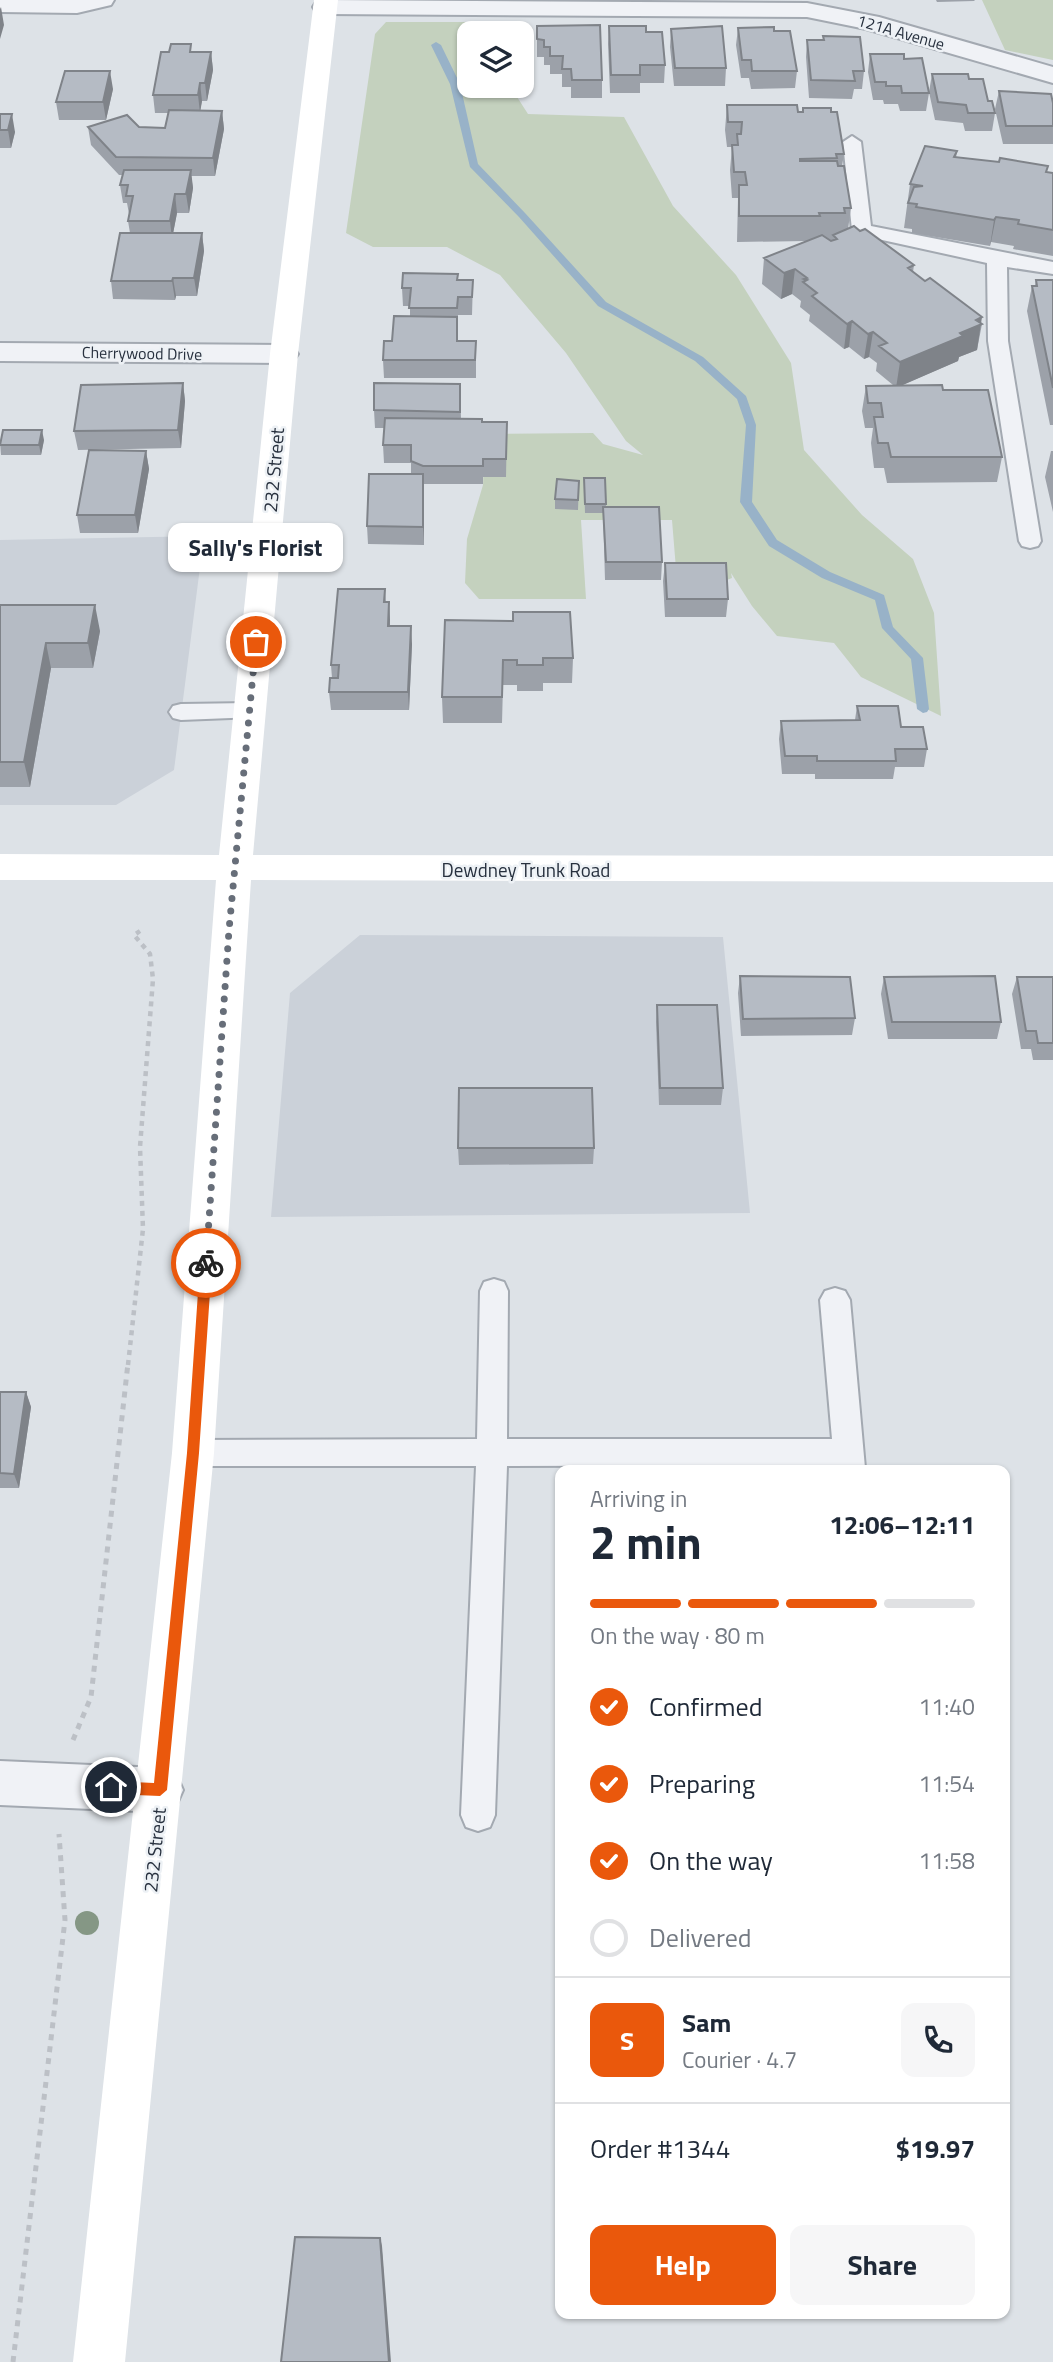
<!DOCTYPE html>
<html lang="en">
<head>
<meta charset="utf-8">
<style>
  :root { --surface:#fff; --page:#f6f6f7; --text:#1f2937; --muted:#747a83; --line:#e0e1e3; --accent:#ea580c }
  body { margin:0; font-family:"Titillium Web",sans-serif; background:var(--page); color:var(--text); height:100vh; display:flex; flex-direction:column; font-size:26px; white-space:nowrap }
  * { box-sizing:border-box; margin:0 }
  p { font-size:23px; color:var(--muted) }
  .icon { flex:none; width:38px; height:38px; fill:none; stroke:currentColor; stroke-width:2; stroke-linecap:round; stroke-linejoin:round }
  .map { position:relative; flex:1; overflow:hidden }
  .side { position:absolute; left:555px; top:1465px; width:455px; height:854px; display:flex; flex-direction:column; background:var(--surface); border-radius:14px; box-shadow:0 2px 5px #0004 }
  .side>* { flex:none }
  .buttons { position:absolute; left:457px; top:21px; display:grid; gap:14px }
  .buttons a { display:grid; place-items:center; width:77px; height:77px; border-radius:14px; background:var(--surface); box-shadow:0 2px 5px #0004; font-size:35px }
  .pin { position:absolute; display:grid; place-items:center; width:60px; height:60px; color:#fff; margin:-30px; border:4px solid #fff; border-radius:50%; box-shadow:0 2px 7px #0007 }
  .courier { position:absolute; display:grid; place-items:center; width:70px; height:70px; margin:-35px; border:5px solid #ea580c; border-radius:50%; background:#fff; color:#222; box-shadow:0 2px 9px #0007 }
  .bubble { position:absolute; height:49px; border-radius:14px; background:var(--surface); box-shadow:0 2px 5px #0004; font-size:23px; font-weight:700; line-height:49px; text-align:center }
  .headline em { font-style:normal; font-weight:700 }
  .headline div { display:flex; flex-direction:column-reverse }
  .headline { display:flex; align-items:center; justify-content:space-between; height:119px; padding:0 35px }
  h1 { font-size:46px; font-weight:700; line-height:52px }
  .bar { display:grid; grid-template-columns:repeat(4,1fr); gap:10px 7px; align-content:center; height:84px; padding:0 35px }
  .bar i { height:9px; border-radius:5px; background:var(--line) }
  .bar .active { background:var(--accent) }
  .bar p { grid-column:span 4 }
  .line { display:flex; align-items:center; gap:18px; padding:0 35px; border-top:2px solid var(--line) }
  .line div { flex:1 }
  .round { display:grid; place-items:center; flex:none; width:74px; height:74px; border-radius:14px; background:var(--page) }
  ol { padding:0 35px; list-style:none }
  li { display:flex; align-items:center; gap:21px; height:77px }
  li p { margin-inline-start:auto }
  li .icon { padding:7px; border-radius:50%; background:var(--accent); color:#fff; stroke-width:4 }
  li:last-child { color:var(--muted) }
  li i { width:38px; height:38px; border:4px solid var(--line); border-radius:50% }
  .primary-button { display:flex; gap:14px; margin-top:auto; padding:14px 35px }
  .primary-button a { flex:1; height:80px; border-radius:14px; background:var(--accent); color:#fff; font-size:28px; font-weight:700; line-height:80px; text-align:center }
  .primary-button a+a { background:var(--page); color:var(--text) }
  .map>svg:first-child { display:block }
</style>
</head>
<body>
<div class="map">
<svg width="1053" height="2362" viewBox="0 0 1053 2362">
  <rect width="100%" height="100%" fill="#dde2e7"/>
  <path fill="#cbd1d9" d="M204 536 174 770 116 805H0V540Z
    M360 935 723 937 750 1213 271 1217 290 993Z"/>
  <path fill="#c4d1be" d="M982 0H1053V60L1005 50Z
    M386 22H467L493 33H469V86H510L528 114 624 117 673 206 736 275 791 363 804 450 862 515 913 559 934 613 941 716 861 677 834 643 777 636 752 606 731 573 732 578 724 581 676 569 672 520H581L586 599H479L465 583 467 539 483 485 485 434 593 433 603 444 643 455 626 441 566 353 500 275 447 247H373L346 233 375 34Z"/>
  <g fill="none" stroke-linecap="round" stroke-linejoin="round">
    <path fill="#98b2c8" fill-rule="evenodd" d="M436 42 441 45 460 84 478 164 525 213 606 302 703 357 746 396 756 425 752 502 777 540 830 572 884 595 893 627 923 658 929 709 927 712 923 713 917 709 911 659 882 628 875 600 822 578 769 546 740 502 746 425 737 399 695 361 598 306 519 217 470 167 450 84 431 45Z"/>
    <defs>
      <path id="service" d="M852 136 861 142 871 226 1053 262V274L1007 267 1008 341 1041 541 1038 546 1030 548 1022 546 1019 541 988 341 987 263 855 234 852 230 843 142Z
        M250 703 258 705 262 711 258 717 181 720 173 718 169 712 173 706 181 704Z
        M494 1279 504 1282 508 1291 507 1439H832L820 1300 825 1291 835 1288 845 1291 850 1300 865 1468 836 1470 835 1465 507 1466 495 1815 490 1827 478 1831 466 1827 461 1815 476 1466H193L182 1462 178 1453 182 1444 193 1440 477 1439 480 1291 484 1282Z"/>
      <path id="minor" d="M0 0H114L111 5 77 13 0 12Z
        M324 0 807 3 879 17 1053 67V83L866 29 807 17 325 14 316 12 313 7 316 2Z
        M0 343 284 345 294 348 298 354 294 360 284 363 0 361Z
        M0 1761 160 1768 176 1774 183 1790 176 1806 160 1812 0 1805Z"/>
    </defs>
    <use href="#service" stroke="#a3a9b1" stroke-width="4"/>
    <use href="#minor" stroke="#a3a9b1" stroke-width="4"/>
    <path stroke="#bcc0c6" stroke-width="4.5" stroke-dasharray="5 5" stroke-linecap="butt" d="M128 1365 143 1229 140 1147 153 979 150 954 134 935 140 931"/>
    <path stroke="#bcc0c6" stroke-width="5" stroke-dasharray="6 6" stroke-linecap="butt" d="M73 1740 91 1697 128 1363
      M13 2362 65 1920 59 1834"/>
    <use href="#service" fill="#f0f2f6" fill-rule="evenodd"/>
    <use href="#minor" fill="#f0f2f6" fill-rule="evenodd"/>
    <path fill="#fff" fill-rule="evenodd" d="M314 0H338L298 354 253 855 1053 856V882L251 880 214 1453 125 2362H73L172 1453 216 880H0V854L219 855 270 354Z"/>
  </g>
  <circle fill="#859785" cx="87" cy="1923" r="12"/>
  <path fill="#9ca1a9" d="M936 0H975L974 1 937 2Z
    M537 26 602 80V98H571V87H562V74H550V65H544V57H537Z
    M609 26 646 32 665 65 664 83H640V93H610L608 44Z
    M738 28 774 31 797 71 795 88 751 89 749 78H741L736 45Z
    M671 29 726 68 725 86H674L670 47Z
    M807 40 864 71 862 89H854L852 99 809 98 806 57Z
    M192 52H211L213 70 207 101H202L200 110 222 111 224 129 215 176H191L193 188 189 213H177L173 233H202L204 251 197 296H176L175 300 113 299 111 281 130 233 128 221 129 214 127 203H123L120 185 123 175H119L91 145 88 127 165 128 168 113H155L153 95Z
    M870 54 904 59 929 93 926 111H900L898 104H884L883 100H873L868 72Z
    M932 74 969 79 988 101 995 113 992 131H965L963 123 935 120 929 92Z
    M113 89 106 120H59L56 102Z
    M999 91 1053 103V144H1003L995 109Z
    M727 105 798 112H802L803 108 831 112 844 154 842 166 851 208 848 229 914 265 913 272 982 324 977 350 959 357 958 361 902 385 943 390 1002 457 997 482 887 483 884 468H874L871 443 873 428H865L862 411 866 386 893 385 876 371 877 363 869 357 864 359 849 347 844 349 809 321 810 315 800 307 801 301 792 294 781 299 762 284 764 258 806 241 737 242 738 198H732L730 170 732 147H727L725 130Z
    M0 114 15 132 11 148H0Z
    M957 151 956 158 1053 173V256L1013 249 1014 246 991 242 990 246 912 233V229L904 228 910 184Z
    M458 274V280H473L472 315H458V341H476V378H384L383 360 410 316V306H403L402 288Z
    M1036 280H1053V425H1050L1027 311 1032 286H1035Z
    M183 383 185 401 181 448 78 450 74 431Z
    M460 384 461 419 482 422H507L506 477H483V484H423L424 545 368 544 367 526 411 474V463H384L383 445 384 428H375L374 410Z
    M44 440 41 455H1L0 442Z
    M146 451 149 469 138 533H80L77 515Z
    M1051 451H1053V512L1045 477Z
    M584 478H605L606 507 662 562 661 580H605L603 513H585Z
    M579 481 578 510 555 509V499Z
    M665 563 728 599 726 617H665L663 581Z
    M385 589 386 602H389L390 626 412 644 409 710H331L329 692 332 678 331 665Z
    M0 605 100 631 93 668H51L30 787H0Z
    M445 620 573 658 572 683H543V691H517V685H503L502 723H443L442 697Z
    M857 706 901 727 927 749 924 767H895L893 779H815V774H782L779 739 781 721 855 720Z
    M740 976 855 1018 852 1035 741 1036 738 993Z
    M884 977 1001 1022 997 1039H888L881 994Z
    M1017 977H1053V1060H1033L1031 1049H1021L1012 994Z
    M657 1005 723 1088 721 1105H659L656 1022Z
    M458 1148H594L593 1164 459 1165Z
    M0 1392H26L31 1407 19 1488H0Z"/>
  <path fill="#7f8389" d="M1 7 4 25 0 39V9Z
    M211 52 213 70 207 101 205 83Z
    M110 71 113 89 106 120 103 102Z
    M200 83 202 101 200 113 198 95Z
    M222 111 224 129 215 176 213 158Z
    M12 114 15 132 11 148 8 130Z
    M191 170 193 188 189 213 186 194Z
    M175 194 177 213 172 239 170 221Z
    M996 217 991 242 990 246 994 220Z
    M202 233 204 251 197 296 194 278Z
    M795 269 792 294 781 299 784 273Z
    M173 278 176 296 175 300 172 281Z
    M982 317 977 350 959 357 958 361 896 388 900 362Z
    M852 321 849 347 844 349 847 324Z
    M873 332 869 357 864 359 868 334Z
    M183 383 185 401 181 448 178 430Z
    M42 430 44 440 41 455 39 445Z
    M146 451 149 469 138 533 135 515Z
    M423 474 424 492V545L423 527Z
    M389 602 390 620 389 644 388 626Z
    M95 605 100 631 93 668 88 643Z
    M411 626 412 644 409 710 408 692Z
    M46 643 51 668 30 787 24 762Z
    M26 1392 31 1407 19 1488 14 1474Z
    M380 2238 382 2246 391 2362H389Z"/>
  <path fill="#b5bbc4" stroke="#7f8389" stroke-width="2" d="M600 25 602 80H572L571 69H562L563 56H550V47H544V40L537 39V26Z
    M609 26H646V32H662L665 65H640V75H611Z
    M722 26 726 68H675L671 29Z
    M774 27V31H790L797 71H752L751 60H742L738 28Z
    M823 36 860 37 864 71H853L855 81 811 80 807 40H824Z
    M171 44H191L190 52H211L205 83H200L198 95H153L161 52H169Z
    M870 54H904V59L922 58 929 93H902L901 86H886V82H875Z
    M65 71H110L103 102H56Z
    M932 74H968L969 79H983L988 101H992L995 113H968L966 105 938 102Z
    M999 91 1051 94 1053 103V126H1006Z
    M727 105H797L798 112H803V108H831V112H837L844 154H836L837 158 800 159V161H837L838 166H844L851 208H844L845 213H819L820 216H739V185H747L745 172H734L732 145H738L737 134H741L742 122H728Z
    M169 110 222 111 213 158 116 157 88 127 127 115 139 127 165 128Z
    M0 114H12L8 130H0Z
    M925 146 957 151 954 157 999 162 1000 158 1048 166 1046 172 1053 173V230L1018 224 1019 220 996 217 994 220 916 207 917 204 908 203 914 187 923 186 910 184Z
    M124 170H191L186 194H175L170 221H128L133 196H126L128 185H120Z
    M854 226 860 231 865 229 914 265 908 268 925 281 930 278 982 317 976 320 982 324 960 333 963 336 900 362 879 346 887 343 873 332 868 334 852 321 847 324 812 296 817 293 803 282 807 280 804 279 807 278 795 269 784 273 764 258 822 235 831 241 837 239 833 235Z
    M120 233H202L194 278H173L172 281H111Z
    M403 273 458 274 457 280H473L472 297H458L457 308H409L411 288H402Z
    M1036 280H1053V388L1032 286H1037Z
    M394 316 457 317V341H476L475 360H383L384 341H392Z
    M183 383 178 430 74 431 81 385Z
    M374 383 460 384V412L374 410Z
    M942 385 943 390H988L1002 457H891L888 443H878L874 417H883L881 403H868L866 386Z
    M385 418 482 419V422H507L506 459H483V466H423L411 461V445H383Z
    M3 430H42L39 445H0Z
    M89 450 146 451 135 515H77Z
    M369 474H423V527L367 526Z
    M584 478H605L606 504H585Z
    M557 479 579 481 578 500 555 499Z
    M603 507H659L662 562H606Z
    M665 563H726L728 599H667Z
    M338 589H385L384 602H389L388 626H411L408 692H329L330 678H338L339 665H331Z
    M0 605H95L88 643H46L24 762H0Z
    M513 612H570L573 658H543V665H517V660H503L502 697H442L445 620 513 621Z
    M857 706H898L901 727H923L927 749H895L896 761H817V756H785L781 721 860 720Z
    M740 976 850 977 855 1018 743 1019Z
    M995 976 1001 1022H892L884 977Z
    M1017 977H1053V1043H1038L1036 1031H1026Z
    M657 1005H717L723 1088H660Z
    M459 1088H592L594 1148H458Z
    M0 1392H26L14 1474 0 1473Z
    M295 2237 380 2238 389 2362H281Z"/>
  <path fill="#ea580c" d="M206 1259 212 1263 199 1453 167 1790 160 1796 111 1794 105 1787 111 1781 154 1783 187 1453 200 1263Z"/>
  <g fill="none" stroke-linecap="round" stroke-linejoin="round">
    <path stroke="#676e79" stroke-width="7" stroke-dasharray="0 12.6" d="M206 1263 229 930 256 642"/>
  </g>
  <g text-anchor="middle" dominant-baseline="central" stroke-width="5" stroke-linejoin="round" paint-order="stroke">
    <g font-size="16" fill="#27303e" stroke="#edf1f5">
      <text transform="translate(901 32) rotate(16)">121A Avenue</text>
      <text transform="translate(142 353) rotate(1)">Cherrywood Drive</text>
    </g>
    <g font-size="19" fill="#27303e" stroke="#edf1f5">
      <text transform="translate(273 470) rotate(-85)">232 Street</text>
      <text x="526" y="869">Dewdney Trunk Road</text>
      <text transform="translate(154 1850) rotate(-84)">232 Street</text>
    </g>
  </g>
</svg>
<div class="buttons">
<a><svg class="icon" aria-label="layers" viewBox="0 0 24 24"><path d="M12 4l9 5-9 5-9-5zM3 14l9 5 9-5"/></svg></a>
</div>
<div class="pin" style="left:256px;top:642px;background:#ea580c"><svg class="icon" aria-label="bag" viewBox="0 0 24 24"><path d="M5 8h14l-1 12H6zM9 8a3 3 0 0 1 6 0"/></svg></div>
<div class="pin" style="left:111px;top:1787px;background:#1f2937"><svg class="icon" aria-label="home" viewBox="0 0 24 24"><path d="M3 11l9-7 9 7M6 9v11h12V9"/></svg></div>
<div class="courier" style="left:206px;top:1263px"><svg class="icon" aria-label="bike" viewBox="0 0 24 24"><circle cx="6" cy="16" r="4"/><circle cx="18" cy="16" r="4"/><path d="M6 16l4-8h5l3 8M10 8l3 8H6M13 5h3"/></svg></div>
<div class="bubble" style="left:168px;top:523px;width:175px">Sally's Florist</div>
<section class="side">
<div class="headline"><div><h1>2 min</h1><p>Arriving in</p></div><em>12:06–12:11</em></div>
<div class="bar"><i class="active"></i><i class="active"></i><i class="active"></i><i></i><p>On the way · 80 m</p></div>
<ol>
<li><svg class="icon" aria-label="check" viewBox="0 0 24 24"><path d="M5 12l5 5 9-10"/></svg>Confirmed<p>11:40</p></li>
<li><svg class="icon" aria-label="check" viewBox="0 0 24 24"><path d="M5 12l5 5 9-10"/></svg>Preparing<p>11:54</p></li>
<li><svg class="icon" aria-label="check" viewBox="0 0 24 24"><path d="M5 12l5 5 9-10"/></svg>On the way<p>11:58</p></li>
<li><i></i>Delivered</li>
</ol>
<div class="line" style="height:126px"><b class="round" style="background:var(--accent);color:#fff">S</b><div><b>Sam</b><p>Courier · 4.7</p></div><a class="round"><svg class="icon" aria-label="phone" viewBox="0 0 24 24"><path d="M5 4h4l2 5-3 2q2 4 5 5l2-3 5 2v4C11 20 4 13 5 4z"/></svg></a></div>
<div class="line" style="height:91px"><div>Order #1344</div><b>$19.97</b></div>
<div class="primary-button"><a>Help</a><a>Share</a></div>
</section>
</div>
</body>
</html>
